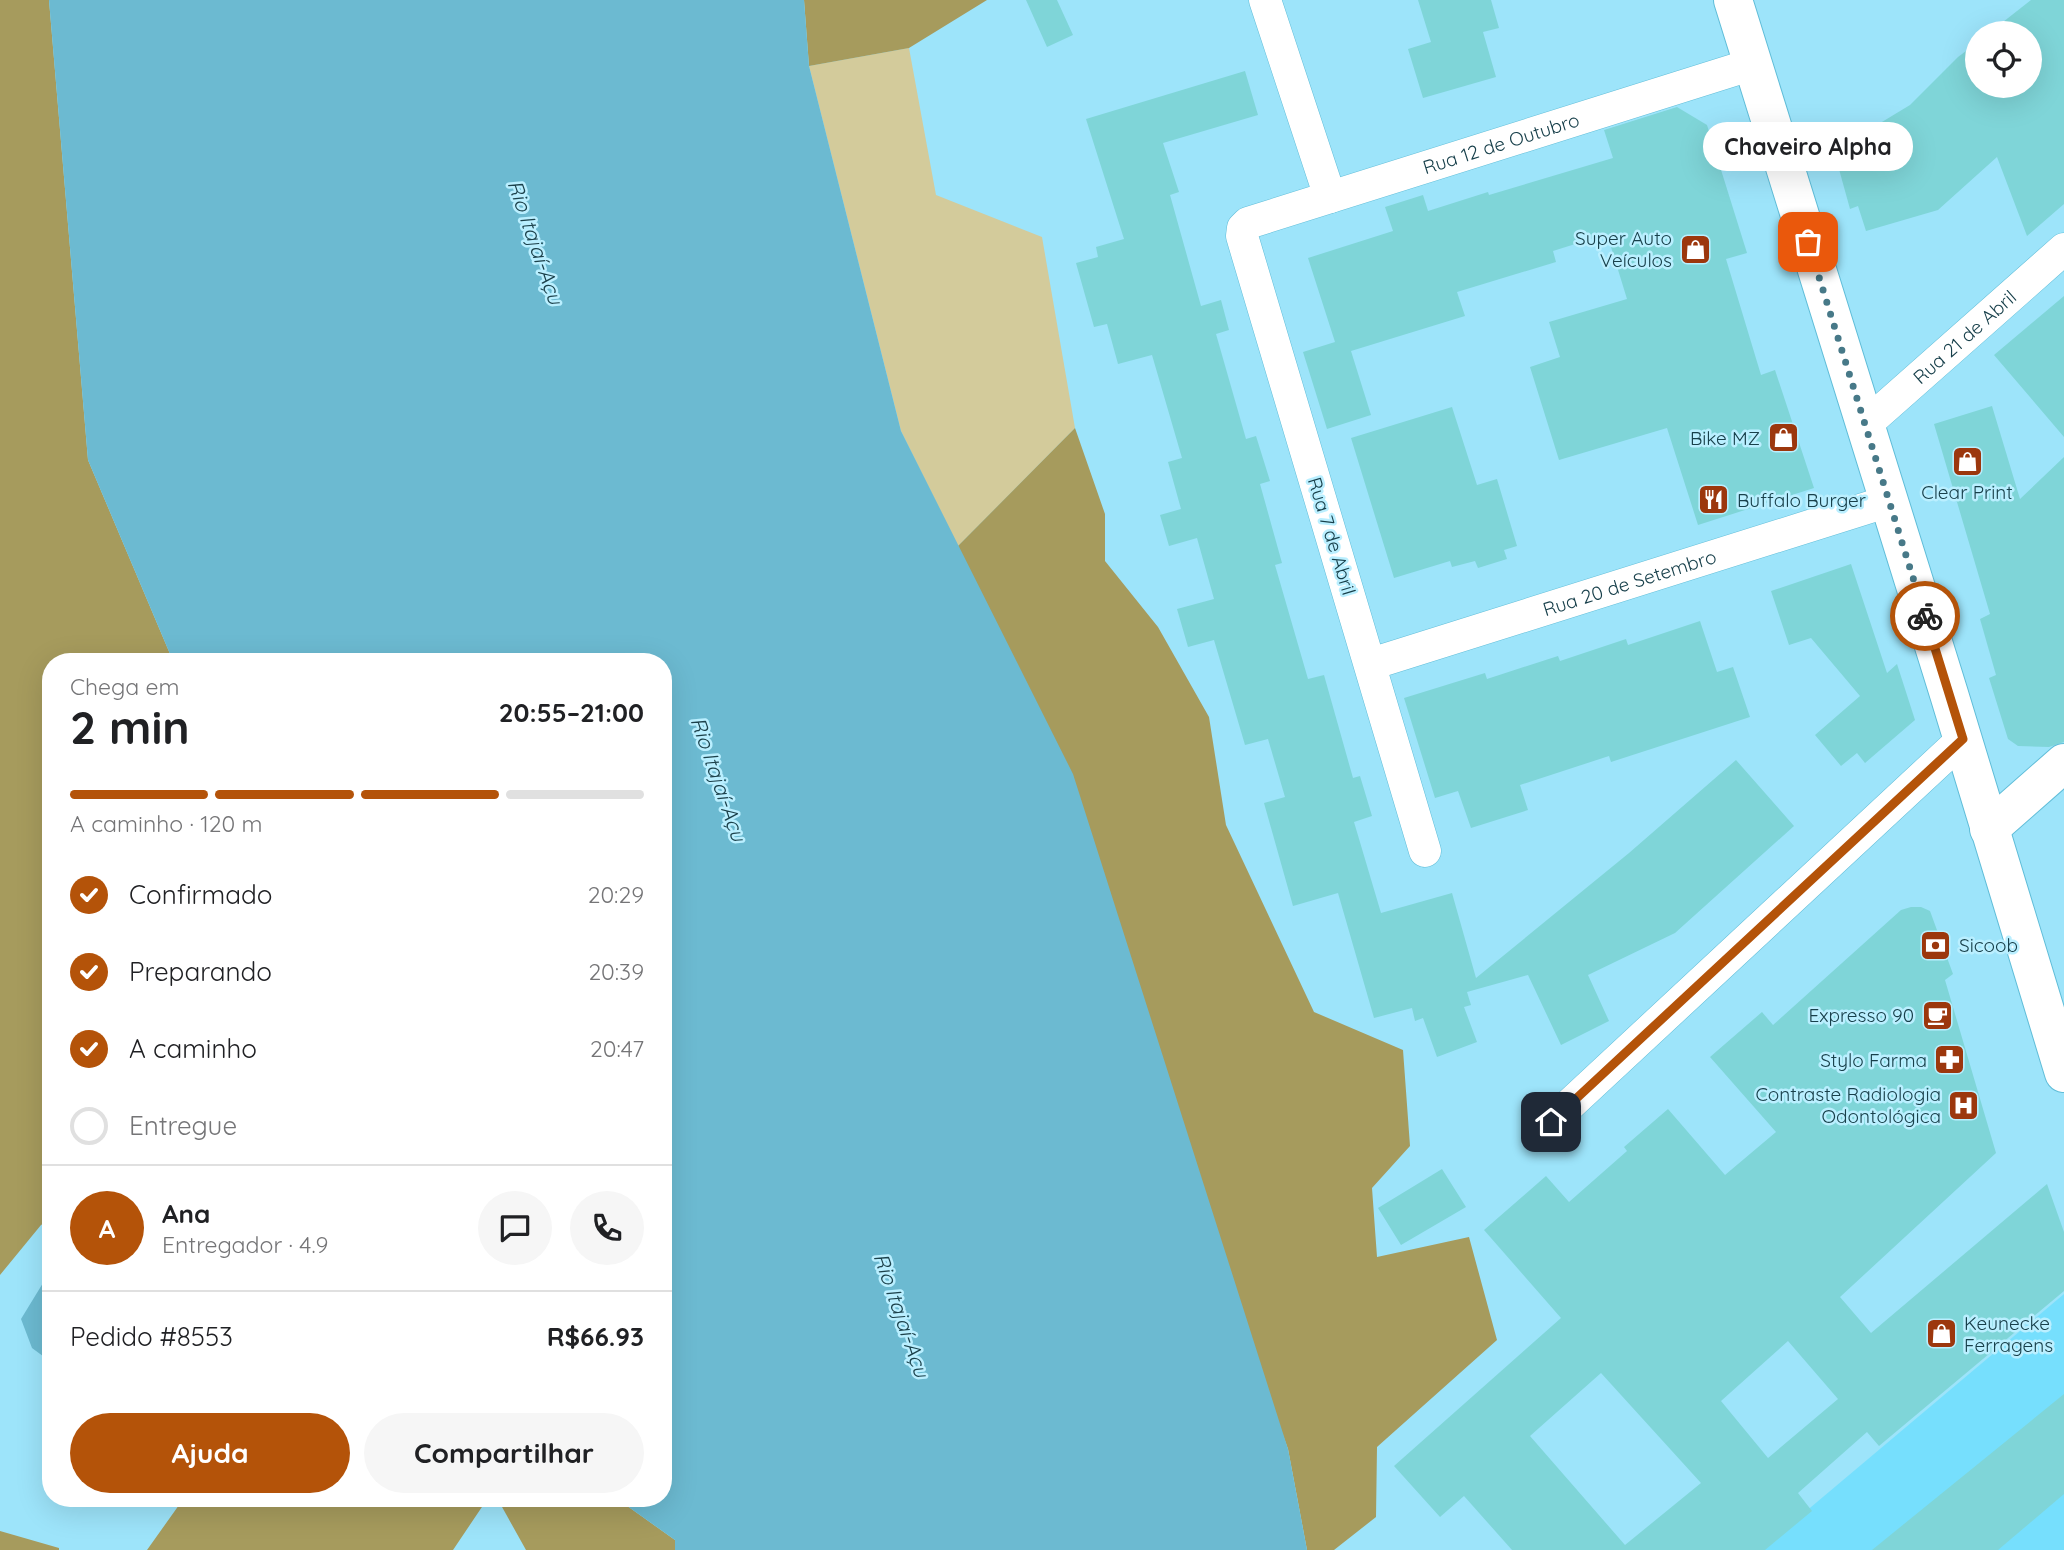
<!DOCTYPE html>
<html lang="pt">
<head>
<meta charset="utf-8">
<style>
  :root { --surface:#fff; --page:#f6f6f6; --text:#202124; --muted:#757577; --line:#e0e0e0; --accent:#b45309 }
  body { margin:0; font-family:Quicksand,sans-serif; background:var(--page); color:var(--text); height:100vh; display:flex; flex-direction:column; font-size:26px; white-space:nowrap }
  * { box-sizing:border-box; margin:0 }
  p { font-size:23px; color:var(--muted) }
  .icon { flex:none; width:38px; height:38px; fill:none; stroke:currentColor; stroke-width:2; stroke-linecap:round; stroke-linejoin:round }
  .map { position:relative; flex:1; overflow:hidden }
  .side { position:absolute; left:42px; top:653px; width:630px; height:854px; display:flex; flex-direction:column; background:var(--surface); border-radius:28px; box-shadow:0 7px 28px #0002 }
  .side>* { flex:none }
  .buttons { position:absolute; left:1965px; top:21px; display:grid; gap:14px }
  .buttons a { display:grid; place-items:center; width:77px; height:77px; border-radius:50%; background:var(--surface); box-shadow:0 7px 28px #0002; font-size:35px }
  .pin { position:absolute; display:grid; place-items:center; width:60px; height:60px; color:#fff; margin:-30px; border-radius:14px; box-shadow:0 4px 10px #0006 }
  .courier { position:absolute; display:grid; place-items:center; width:70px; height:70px; margin:-35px; border:5px solid #b45309; border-radius:50%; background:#fff; color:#222; box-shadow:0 2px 9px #0007 }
  .bubble { position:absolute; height:49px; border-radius:24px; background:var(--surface); box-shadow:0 7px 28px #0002; font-size:23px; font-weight:800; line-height:49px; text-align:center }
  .headline em { font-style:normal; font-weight:800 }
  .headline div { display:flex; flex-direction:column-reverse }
  .headline { display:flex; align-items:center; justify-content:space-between; height:119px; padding:0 28px }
  h1 { font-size:46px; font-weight:800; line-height:52px }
  .bar { display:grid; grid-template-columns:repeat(4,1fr); gap:10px 7px; align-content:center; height:84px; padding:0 28px }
  .bar i { height:9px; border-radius:5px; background:var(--line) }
  .bar .active { background:var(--accent) }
  .bar p { grid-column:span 4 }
  .line { display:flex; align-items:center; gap:18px; padding:0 28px; border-top:2px solid var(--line) }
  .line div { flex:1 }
  .round { display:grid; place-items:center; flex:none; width:74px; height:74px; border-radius:37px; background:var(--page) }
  ol { padding:0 28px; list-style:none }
  li { display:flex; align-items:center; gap:21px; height:77px }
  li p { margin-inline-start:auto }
  li .icon { padding:7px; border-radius:50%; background:var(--accent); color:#fff; stroke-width:4 }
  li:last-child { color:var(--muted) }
  li i { width:38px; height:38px; border:4px solid var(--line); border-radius:50% }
  .cta { display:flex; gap:14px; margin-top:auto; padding:14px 28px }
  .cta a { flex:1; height:80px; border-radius:42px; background:var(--accent); color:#fff; font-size:28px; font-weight:800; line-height:80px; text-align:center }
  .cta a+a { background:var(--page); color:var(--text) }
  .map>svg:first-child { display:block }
</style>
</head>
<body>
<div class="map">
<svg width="2064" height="1550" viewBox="0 0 2064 1550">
  <rect width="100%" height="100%" fill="#9de4fa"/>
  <path fill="#76dffd" d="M2064 1294V1550H1760Z"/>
  <path fill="#d3cb9b" d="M909 48 936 195 1042 237 1075 428 958 546 901 431 809 66Z"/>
  <path fill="#a69b5d" d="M0 0H49L88 460 173 661 51 662V1219L41 1225 0 1275Z
    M804 0H987L909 48 809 66Z
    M1075 428 1105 514V561L1158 627 1209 717 1226 825 1314 1012 1403 1050 1410 1146 1372 1188 1377 1257 1469 1237 1497 1340 1377 1447 1376 1517 1334 1550H1307L1288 1449 958 546Z
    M184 1498H488L453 1550H147Z
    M497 1498H616L675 1540V1550H526Z
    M0 1531 59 1548V1550H0Z"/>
  <path fill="#6cbad1" d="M49 0H804L809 66 901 431 1073 774 1288 1449 1307 1550H675V1540L616 1498H663V662L173 661 88 460Z
    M51 1275V1362L32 1348 21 1319 43 1283Z"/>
  <path fill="#7fd5d8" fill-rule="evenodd" d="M1026 0H1057L1073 35 1047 47Z
    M1418 0H1491L1499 28 1483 32 1496 77 1423 98 1408 49 1431 42Z
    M2031 0H2064V204L2027 236 1997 157 1938 210 1866 231 1858 206 1850 209 1834 151 1910 105 1958 57 1978 42V86H2030V33H1989Z
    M1245 71 1258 115 1163 143 1179 192 1170 195 1201 306 1221 300 1229 330 1216 334 1246 439 1256 436 1270 481 1260 484 1282 563 1275 565 1308 679 1324 675 1353 778 1360 776 1372 816 1354 822 1381 913 1452 893 1476 978 1629 853 1736 760 1794 826 1675 933 1588 975 1609 1021 1561 1045 1528 975 1467 992 1471 1005 1464 1007 1477 1042 1437 1057 1423 1018 1415 1021 1412 1008 1374 1018 1338 893 1293 906 1264 803 1285 797 1268 739 1245 745 1214 640 1188 647 1177 609 1214 599 1197 538 1169 546 1160 515 1181 509 1168 462 1182 458 1152 355 1118 364 1107 324 1094 327 1076 263 1098 257 1096 247 1124 239 1086 119Z
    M1677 107 1707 125 1747 253 1726 259 1761 375 1775 370 1814 488 1698 525 1667 428 1559 460 1530 367 1560 357 1549 322 1627 299 1607 234 1553 251 1556 262 1457 292 1465 316 1351 351 1371 415 1327 429 1303 352 1335 342 1308 258 1393 231 1385 207 1423 195 1428 211 1488 192 1489 195 1613 158 1604 130Z
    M2064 296V437L1994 355Z
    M1992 406 2020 499 2064 457V742L2049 747 2018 746 2008 739 1989 678 1996 675 1980 619 1990 614 1934 424Z
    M1452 407 1477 485 1497 479 1517 546 1504 550 1507 559 1478 568 1475 561 1452 567 1450 561 1394 578 1351 438Z
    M1851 564 1887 673 1897 664 1915 720 1865 763 1857 753 1841 766 1815 735 1860 696 1811 638 1789 645 1771 591Z
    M1700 621 1717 672 1733 667 1750 717 1611 762 1609 756 1520 785 1528 810 1471 828 1458 791 1435 798 1404 698 1485 673 1487 679 1558 656 1560 661 1626 639 1628 645Z
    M1911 907H1921L1930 911 1953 974 1945 980 1996 1153 1840 1297 1871 1333 2047 1184 2064 1232V1291L1879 1446 1867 1432 1798 1493 1812 1511 1765 1550H1512L1464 1496 1440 1517 1394 1466 1561 1318 1484 1230 1546 1176 1569 1202 1627 1151 1624 1147 1668 1109 1725 1175 1776 1132 1710 1057 1762 1012 1773 1025 1901 910ZM1788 1341 1838 1399 1768 1458 1721 1401ZM1601 1373 1701 1483 1625 1545 1530 1436Z
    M1442 1169 1466 1207 1401 1245 1378 1208Z
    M2064 1394V1494L1998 1550H1872Z"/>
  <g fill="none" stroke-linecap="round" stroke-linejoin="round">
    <defs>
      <g id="minor">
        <path d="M1265 0 1330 197"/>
        <path id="s1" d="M1865 425 2064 249"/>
        <path id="s2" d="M1371 664 1889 501"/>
        <path id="s3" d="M1425 851 1242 236 1243 228 1248 223 1753 64"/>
        <path d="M1551 1122 1963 739"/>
      </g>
      <path id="tertiary" d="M1989 829 2064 763"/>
      <path id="primary" d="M1733 0 1949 694 2064 1073"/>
    </defs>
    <use href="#minor" stroke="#60bdd8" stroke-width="33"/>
    <use href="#tertiary" stroke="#60bdd8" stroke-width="40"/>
    <use href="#primary" stroke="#60bdd8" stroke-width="40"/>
    <use href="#minor" stroke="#fff" stroke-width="32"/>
    <use href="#tertiary" stroke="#fff" stroke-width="38"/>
    <use href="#primary" stroke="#fff" stroke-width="38"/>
  </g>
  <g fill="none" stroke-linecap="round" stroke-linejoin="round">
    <path stroke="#477988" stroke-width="7" stroke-dasharray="0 12.6" d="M1808 242 1925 616"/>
    <path stroke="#b45309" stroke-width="9" d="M1551 1122 1963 739 1925 616"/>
  </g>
  <defs>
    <symbol id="shop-square" viewBox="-11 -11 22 22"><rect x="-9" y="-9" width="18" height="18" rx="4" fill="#9c370d" stroke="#baefff"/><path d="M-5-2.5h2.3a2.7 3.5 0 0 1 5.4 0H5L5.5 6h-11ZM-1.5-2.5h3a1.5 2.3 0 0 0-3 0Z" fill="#fff"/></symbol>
    <symbol id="restaurant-square" viewBox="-11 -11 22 22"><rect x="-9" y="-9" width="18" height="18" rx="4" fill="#9c370d" stroke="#baefff"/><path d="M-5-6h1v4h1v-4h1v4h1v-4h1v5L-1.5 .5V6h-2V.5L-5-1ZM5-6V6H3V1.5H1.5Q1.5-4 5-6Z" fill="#fff"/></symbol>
    <symbol id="bank-square" viewBox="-11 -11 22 22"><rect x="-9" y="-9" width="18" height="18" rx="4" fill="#9c370d" stroke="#baefff"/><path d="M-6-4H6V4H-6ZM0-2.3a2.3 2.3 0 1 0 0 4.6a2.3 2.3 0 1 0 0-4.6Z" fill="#fff"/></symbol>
    <symbol id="cafe-square" viewBox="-11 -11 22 22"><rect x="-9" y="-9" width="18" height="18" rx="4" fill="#9c370d" stroke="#baefff"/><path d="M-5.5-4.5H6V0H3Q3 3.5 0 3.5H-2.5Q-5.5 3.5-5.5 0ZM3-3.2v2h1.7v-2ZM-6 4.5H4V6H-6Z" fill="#fff"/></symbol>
    <symbol id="pharmacy-square" viewBox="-11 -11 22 22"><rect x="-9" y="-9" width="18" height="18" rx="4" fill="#9c370d" stroke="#baefff"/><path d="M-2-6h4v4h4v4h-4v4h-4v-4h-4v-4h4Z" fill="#fff"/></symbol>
    <symbol id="hospital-square" viewBox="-11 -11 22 22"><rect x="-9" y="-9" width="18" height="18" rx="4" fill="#9c370d" stroke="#baefff"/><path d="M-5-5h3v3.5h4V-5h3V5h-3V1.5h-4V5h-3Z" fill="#fff"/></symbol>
  </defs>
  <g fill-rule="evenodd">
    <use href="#shop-square" x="1678" y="232" width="35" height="35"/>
    <use href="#shop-square" x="1766" y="420" width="35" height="35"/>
    <use href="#shop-square" x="1950" y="444" width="35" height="35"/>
    <use href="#restaurant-square" x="1696" y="482" width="35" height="35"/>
    <use href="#bank-square" x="1918" y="928" width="35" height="35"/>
    <use href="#cafe-square" x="1920" y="998" width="35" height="35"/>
    <use href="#pharmacy-square" x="1932" y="1042" width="35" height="35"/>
    <use href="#hospital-square" x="1946" y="1088" width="35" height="35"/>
    <use href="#shop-square" x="1924" y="1316" width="35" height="35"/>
  </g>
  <g text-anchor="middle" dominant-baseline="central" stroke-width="5" stroke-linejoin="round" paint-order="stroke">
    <g font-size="19" fill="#18404b" stroke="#baefff">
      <text stroke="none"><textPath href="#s3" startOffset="922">Rua 12 de Outubro</textPath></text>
      <text stroke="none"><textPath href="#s1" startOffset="133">Rua 21 de Abril</textPath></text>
      <text transform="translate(1332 536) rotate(73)">Rua 7 de Abril</text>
      <text stroke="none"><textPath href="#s2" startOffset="271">Rua 20 de Setembro</textPath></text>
    </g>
    <g font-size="19" fill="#18404b" stroke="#baefff" text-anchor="end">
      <text x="1672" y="238">Super Auto<tspan x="1672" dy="22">Veículos</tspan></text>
      <text x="1760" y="438">Bike MZ</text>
      <text x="1967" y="492" text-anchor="middle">Clear Print</text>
      <text x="1737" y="500" text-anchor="start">Buffalo Burger</text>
      <text x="1959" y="945" text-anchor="start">Sicoob</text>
      <text x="1914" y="1015">Expresso 90</text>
      <text x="1927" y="1060">Stylo Farma</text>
      <text x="1941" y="1094">Contraste Radiologia<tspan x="1941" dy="22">Odontológica</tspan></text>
      <text x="1964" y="1323" text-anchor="start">Keunecke<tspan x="1964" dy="22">Ferragens</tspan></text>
    </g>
    <g font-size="21" font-style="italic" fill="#1c414b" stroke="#baefff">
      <text transform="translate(536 242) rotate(71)">Rio Itajaí-Açu</text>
      <text transform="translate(719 779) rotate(71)">Rio Itajaí-Açu</text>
      <text transform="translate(902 1315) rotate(71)">Rio Itajaí-Açu</text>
    </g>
  </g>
</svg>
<div class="buttons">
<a><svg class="icon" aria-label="locate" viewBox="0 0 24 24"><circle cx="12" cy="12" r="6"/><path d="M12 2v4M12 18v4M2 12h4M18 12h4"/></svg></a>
</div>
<div class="pin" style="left:1808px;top:242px;background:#ea580c"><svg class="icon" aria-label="bag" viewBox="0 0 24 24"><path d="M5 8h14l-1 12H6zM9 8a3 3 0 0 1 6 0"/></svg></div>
<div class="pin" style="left:1551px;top:1122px;background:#1f2937"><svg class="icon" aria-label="home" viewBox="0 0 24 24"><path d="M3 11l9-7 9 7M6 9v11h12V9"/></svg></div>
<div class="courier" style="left:1925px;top:616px"><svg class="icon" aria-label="bike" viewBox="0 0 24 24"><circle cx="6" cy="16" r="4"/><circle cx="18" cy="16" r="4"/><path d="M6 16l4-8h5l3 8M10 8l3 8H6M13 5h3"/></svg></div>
<div class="bubble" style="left:1703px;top:122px;width:210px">Chaveiro Alpha</div>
<section class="side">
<div class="headline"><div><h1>2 min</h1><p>Chega em</p></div><em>20:55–21:00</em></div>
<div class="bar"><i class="active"></i><i class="active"></i><i class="active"></i><i></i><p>A caminho · 120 m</p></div>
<ol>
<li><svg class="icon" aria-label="check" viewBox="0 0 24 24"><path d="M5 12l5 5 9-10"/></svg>Confirmado<p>20:29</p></li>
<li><svg class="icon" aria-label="check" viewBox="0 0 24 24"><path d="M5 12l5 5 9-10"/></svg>Preparando<p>20:39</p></li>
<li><svg class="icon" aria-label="check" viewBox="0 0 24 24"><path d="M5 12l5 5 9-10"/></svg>A caminho<p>20:47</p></li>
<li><i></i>Entregue</li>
</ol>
<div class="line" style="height:126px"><b class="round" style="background:var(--accent);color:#fff">A</b><div><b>Ana</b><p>Entregador · 4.9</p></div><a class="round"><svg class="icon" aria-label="chat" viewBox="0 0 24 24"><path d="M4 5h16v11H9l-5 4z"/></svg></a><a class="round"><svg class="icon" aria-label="phone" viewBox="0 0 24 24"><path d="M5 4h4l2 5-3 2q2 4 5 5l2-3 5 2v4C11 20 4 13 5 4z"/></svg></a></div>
<div class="line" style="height:91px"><div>Pedido #8553</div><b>R$66.93</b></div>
<div class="cta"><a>Ajuda</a><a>Compartilhar</a></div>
</section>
</div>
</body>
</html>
